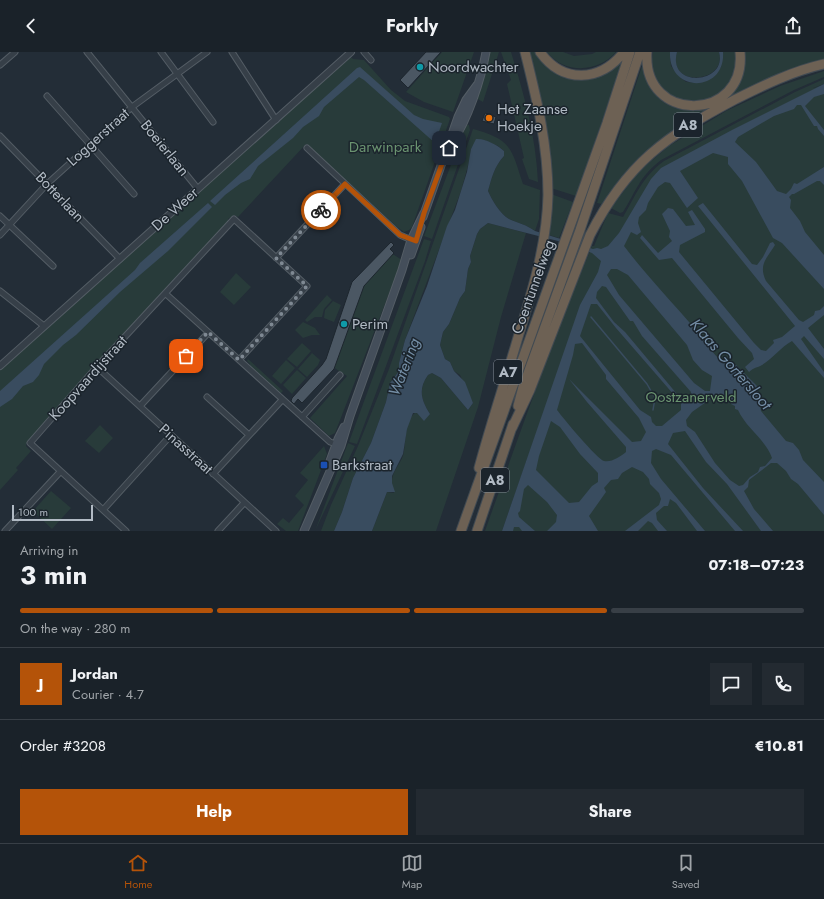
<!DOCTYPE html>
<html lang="en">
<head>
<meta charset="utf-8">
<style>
  :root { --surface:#1a2229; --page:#232a31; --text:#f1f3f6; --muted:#9fa4a8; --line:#383f46; --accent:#b45309 }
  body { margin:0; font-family:Jost,sans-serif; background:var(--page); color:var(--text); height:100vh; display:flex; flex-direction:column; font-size:15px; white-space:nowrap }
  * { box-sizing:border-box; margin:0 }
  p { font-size:13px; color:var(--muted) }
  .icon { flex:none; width:22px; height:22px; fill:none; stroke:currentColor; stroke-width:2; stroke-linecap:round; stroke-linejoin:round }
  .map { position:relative; height:479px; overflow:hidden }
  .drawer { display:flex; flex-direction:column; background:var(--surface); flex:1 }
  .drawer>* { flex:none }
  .scale { position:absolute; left:12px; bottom:10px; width:81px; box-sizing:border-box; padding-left:4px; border:2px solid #b1bac4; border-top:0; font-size:11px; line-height:14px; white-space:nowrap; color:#b1bac4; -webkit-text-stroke:3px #1b242c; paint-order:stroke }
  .pin { position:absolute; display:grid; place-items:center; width:34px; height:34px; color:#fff; margin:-17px; border-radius:8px; box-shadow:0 2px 6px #0006 }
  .courier { position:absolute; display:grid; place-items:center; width:40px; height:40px; margin:-20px; border:3px solid #b45309; border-radius:50%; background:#fff; color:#222; box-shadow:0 1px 5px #0007 }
  .headline em { font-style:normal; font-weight:700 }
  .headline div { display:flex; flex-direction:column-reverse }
  .headline { display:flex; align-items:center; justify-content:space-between; height:68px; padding:0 20px }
  h1 { font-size:26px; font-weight:700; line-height:30px }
  .bar { display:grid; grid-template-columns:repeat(4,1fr); gap:6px 4px; align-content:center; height:48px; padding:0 20px }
  .bar i { height:5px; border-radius:3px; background:var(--line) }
  .bar .active { background:var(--accent) }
  .bar p { grid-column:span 4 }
  .line { display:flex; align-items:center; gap:10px; padding:0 20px; border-top:1px solid var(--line) }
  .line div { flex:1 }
  .round { display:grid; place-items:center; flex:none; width:42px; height:42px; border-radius:0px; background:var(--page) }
  .cta { display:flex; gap:8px; margin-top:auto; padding:8px 20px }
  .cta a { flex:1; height:46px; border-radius:0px; background:var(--accent); color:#fff; font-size:16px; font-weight:700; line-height:46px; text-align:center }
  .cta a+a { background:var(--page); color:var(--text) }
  header { display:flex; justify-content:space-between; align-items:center; height:52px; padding:0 20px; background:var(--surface); font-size:18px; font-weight:700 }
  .tabs { display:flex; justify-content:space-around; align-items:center; height:56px; border-top:1px solid var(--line); background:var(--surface); font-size:11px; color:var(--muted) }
  .tabs a { display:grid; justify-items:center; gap:2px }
  .tabs .active { color:var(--accent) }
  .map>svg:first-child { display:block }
</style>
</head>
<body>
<header><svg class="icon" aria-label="back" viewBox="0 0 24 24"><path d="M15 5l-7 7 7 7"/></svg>Forkly<svg class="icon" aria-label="share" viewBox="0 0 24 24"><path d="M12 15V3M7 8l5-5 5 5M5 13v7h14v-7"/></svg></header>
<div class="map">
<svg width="824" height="479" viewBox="0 0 824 479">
  <rect width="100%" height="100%" fill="#232d37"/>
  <path fill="#283b3a" d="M442 0H474L453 60 424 50 406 40Z
    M489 0H499L483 50 474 45Z
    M501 0H511C524 42 536 85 538 130L529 127 522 107 524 106 507 32 511 28Z
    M530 0H537L540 3 582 25 624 6 576 144 551 136 541 54Z
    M547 0H563L574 4 592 2 596 0H616C598 21 564 22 547 0Z
    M653 0H670L671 14 681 26 686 30 701 31 721 15 723 0H735C744 68 640 62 653 0Z
    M677 0H719C728 31 666 37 677 0Z
    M745 0H824V8L672 81C641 101 622 121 602 152L597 151 642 14C646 27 651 40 662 49 683 66 721 58 736 35 743 25 745 12 745 0Z
    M350 4 353 7 364 8 391 38 405 49 449 65 450 67 412 175 409 178 404 180 397 175 306 92 238 165 234 163 228 167V170L162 240 26 392V394L31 399 16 416 18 418 0 438V318Z
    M824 19V25L794 38 661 108C639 125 637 138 623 160L620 161 611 156 639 119 669 94 726 59 780 34Z
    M824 27V32L813 36 824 33V479H504L569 288 502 479H485C519 383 553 287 592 194H594L608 161 623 165C636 143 642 125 664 109L795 40Z
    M466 73H469L470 78 432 187 424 184Z
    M473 77C513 88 511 97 523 132L540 138 539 167 535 179C527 173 518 171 509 167 500 162 492 148 488 139 492 125 494 115 504 104V99L498 94 484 88 476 90 471 97 470 106 461 139 405 288 399 311V319L390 331 386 350 371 391 353 426 342 460 334 479H321L331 453 358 394 389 317Z
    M551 142 573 150 559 186 549 183Z
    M488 171 526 181 501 265 478 355 436 479H372L387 440 394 441C393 437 391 432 392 428 393 417 403 410 404 399 406 388 405 368 415 361L430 362C421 348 418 337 428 323L432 321 441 326 468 358 473 351 460 323 454 319 450 310 445 307 440 293 443 280 449 272 460 246 465 239 468 217 471 210 470 204 477 182 480 177Z
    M424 187 431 189 425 209 357 392 349 390Z
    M391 201 402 208 335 381 329 384 310 366 347 324 333 315 364 231Z
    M236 221 251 235 234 253 220 240Z
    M327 243 332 248 324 257 322 265H315L307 270 305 268Z
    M333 249 341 253 334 270 324 266 325 258Z
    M303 270 315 276 320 283H312L303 286 295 278Z
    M302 291 311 299 297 315 287 307Z
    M312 301 320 308 318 313 307 325 298 317Z
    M248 307 283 339 280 342 249 314 250 312 247 309Z
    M286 308 295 316 281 332 272 324Z
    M297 318 306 326 292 342 283 333Z
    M100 373 113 386 99 401 85 389Z
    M348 391 355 394 315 479 320 466Z
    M324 394 327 402 298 479H286L277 472 283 466 289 471 304 453 295 444 308 428 300 421Z
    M51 439 71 456 52 477 33 459Z"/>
  <path fill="#394c5f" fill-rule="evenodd" d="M670 0H677C667 37 728 32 719 0H723C726 41 668 42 670 0Z
    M360 15 414 63 423 67 442 71 435 91 364 28 359 25 324 55 319 64 303 75 293 86 258 114 250 127 241 131 225 143 215 153 210 149 357 16Z
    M824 32V42L814 45 805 54 824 78V84L818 77 817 74H814L801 53H797L794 57 774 64 738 85 735 90 756 110 777 139 786 142 791 137 794 131 797 132 824 115V133L820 129H817L794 142H792L789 145 791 148 790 156 800 169 805 180 824 203V237L782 191 773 186 742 129 728 112V105L713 101 680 119 698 146 687 156 670 131 665 130 658 135 648 151 646 158 639 165 638 171 641 180 637 183 631 180 624 194C646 223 672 250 696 278 704 287 710 298 719 307 724 312 729 313 736 313L757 334 761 359 786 389 793 391 799 398 803 408 824 430V463L798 432 791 427 786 419 777 411H771L749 428 748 435 744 439 754 457 773 479H761L727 432 706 410 685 379 673 381 668 392 703 436 743 479H735L671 403 656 397 652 399 651 411 661 427 705 479H697L676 451 670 447 668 454H664L656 461 657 468 667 479H658L652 471 648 469 638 479H625L659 453 661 447 659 441 650 432 649 427 643 420 632 415 622 421 618 427 611 428 604 436 606 440 589 464 598 479H547L556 470 557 463 547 450 528 433 524 437 520 459 518 461 519 465 535 479H522L519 475H514L513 479H502L580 253 598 220 601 209 592 201 558 189 488 171 480 177 477 182 470 204 471 210 468 217 465 239 460 246 449 272 443 280 440 293 445 307 450 310 454 319 465 330 473 351 468 358 441 326 432 321 428 323C418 337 421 348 430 362L424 369 417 361H413L407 377 403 402 392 424V431L395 440H387L372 479H334L342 460 353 426 371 391 386 350 390 331 399 319V311L405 288 427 234 447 174 455 158 467 120 471 97 476 87C484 86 498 93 504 99V104C494 115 492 125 488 139 492 148 500 162 509 167 518 171 527 173 535 179L593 197 597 196 601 197 608 194 619 181 651 127 661 116 732 78ZM611 217H617L628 223 687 293 693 308 702 318 712 324 710 339H705L694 331 619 243 607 223ZM602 234 606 235 630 269H633L642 284 691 340 690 347 686 350 682 348 625 280 614 270 596 246 597 240ZM591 252H597L616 276 681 351V358L662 374H656L652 370 651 365 640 358 580 284ZM582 291 606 323V327L639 366 646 380 641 389 632 390 569 327 587 350 626 395V400C621 404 611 411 604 409 597 407 563 366 557 358L573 303 575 292ZM720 343 731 348V352L735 354V357L738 358C746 376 766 388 772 406L765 414 760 415 758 420 750 425 743 433 739 434 730 428 715 411 695 380 687 374 686 368 692 360 709 348 710 346ZM551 369 560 375 580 402 598 421V430L592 434 579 450 569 451 536 418 539 404Z
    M208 151 212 155 168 199 120 240 76 283 63 293 44 312 39 323 33 330 23 334 12 347 0 355V339L135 218 140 211Z
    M703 151 752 212 757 213 763 205 770 191 773 190 775 193C767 206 758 213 766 229L799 268 803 270 814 263 815 259 820 258 824 254V263L808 276 824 297V307L804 284 801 287 824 320V326L792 289C781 295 773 306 762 313 757 316 754 315 749 320L745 315 754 307 752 301 738 286 672 206 659 208 640 186 642 183 658 201 672 189 669 185 670 179 662 162 668 156 673 157 686 174 695 173 688 160 692 158 705 177V180L680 193 679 200 754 291 761 298 766 299 774 291 773 288 782 285 795 274 698 154Z"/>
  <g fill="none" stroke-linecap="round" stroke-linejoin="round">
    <path stroke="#394c5f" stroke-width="1.5" d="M591 265 647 332 655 346 653 358"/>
  </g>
  <path fill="#4b5763" stroke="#1d262e" d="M426 0H441L408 36 400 28Z
    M485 61 496 65 494 72 482 69Z
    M391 190 394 193 390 197 394 201 364 234 334 317 302 351 298 347 294 352 291 349 292 346 322 313 326 307 352 230Z"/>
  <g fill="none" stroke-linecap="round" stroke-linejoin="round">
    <defs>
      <path id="minor" d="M87 0 198 137
        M161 0 213 70
        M232 0 276 68
        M364 0 371 8
        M0 13 15 0
        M47 44 134 142
        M0 84 120 207
        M307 96 400 183 414 189
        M0 164 53 214
        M0 183 47 132 132 55 207 0
        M276 206 345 132
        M0 239 44 274
        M166 242 330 390 339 393
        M97 315 276 479
        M207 345 249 383
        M140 354 208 281
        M302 365 340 323
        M213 422 282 348
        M103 458 171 383
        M5 479 60 420
        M126 479 30 391 94 318 234 167 307 234 239 308
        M218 479 244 451"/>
      <path id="tertiary" d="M0 314 351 0"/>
      <path id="secondary" d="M452 91C468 67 481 28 486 0
        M423 165 458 65 466 48 477 33
        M411 203 421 175
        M330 409 338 387 344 375
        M304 479 341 394 350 364 402 218 411 188 424 161"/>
      <path id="motorway" d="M540 0C563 32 600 30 624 0
        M647 0C642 73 747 70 740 0
        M518 354 523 335 580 178 640 0
        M512 376 530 338 590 183C627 111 666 84 736 47 764 33 793 19 824 12
        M479 416C491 371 506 327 519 282 533 237 547 191 548 143 548 93 537 48 525 0
        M461 479 607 71 630 0
        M477 479 513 372"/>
    </defs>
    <use href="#minor" stroke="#545d65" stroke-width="7"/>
    <use href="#tertiary" stroke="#545d65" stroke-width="8"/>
    <use href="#secondary" stroke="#545d65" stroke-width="9"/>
    <use href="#motorway" stroke="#414a52" stroke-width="11"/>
    <use href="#minor" stroke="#363f48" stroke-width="5"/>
    <use href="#tertiary" stroke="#363f48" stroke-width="6"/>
    <use href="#secondary" stroke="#444e5a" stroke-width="7"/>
    <use href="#motorway" stroke="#6d6154" stroke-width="9"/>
  </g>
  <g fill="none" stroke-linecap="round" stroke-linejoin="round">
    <path stroke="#7f8993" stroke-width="4" stroke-dasharray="0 7.2" d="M186 304 208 280 239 308 307 234 276 206 321 158"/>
    <path stroke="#b45309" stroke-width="5" d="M321 158 345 132 400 183 416 189 424 161 446 101 449 96"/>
  </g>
  <g fill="#0f9aa8" stroke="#1b242c" stroke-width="1.5">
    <circle cx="420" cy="15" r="4"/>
    <circle cx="344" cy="272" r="4"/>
  </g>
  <circle fill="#e8710a" stroke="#1b242c" stroke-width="1.5" cx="489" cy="66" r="4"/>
  <rect fill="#1a4fb4" stroke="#1b242c" stroke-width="1.5" x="320" y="409" width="8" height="8" rx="2"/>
  <g text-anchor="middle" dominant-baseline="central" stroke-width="3" stroke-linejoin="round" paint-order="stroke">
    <g fill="#1b242c" stroke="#848d96" stroke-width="1">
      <rect x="674" y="61" width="28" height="24" rx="3"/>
      <rect x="494" y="308" width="28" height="24" rx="3"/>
      <rect x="481" y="416" width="28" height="24" rx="3"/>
    </g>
    <g font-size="14" font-weight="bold" fill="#b1bac4">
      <text x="688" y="73">A8</text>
      <text x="508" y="320">A7</text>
      <text x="495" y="428">A8</text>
    </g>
    <g font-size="15" fill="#b1bac4" stroke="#1b242c" text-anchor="start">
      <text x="428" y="15">Noordwachter</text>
      <text x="497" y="57">Het Zaanse<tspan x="497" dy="17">Hoekje</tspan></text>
      <text x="352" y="272">Perim</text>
      <text x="332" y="413">Barkstraat</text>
    </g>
    <g font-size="15" fill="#b1bac4" stroke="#1b242c">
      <text transform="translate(98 85) rotate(-42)">Loggerstraat</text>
      <text transform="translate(165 96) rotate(51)">Boeierlaan</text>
      <text transform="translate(60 145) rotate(46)">Botterlaan</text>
      <text transform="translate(175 157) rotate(-42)">De Weer</text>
      <text transform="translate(533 235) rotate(-70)">Coentunnelweg</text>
      <text transform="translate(88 326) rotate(-48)">Koopvaardijstraat</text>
      <text transform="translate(186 397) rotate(42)">Pinasstraat</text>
    </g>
    <g font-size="15" fill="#6a9370" stroke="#1b242c">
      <text x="385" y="95">Darwinpark</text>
      <text x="691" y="345">Oostzanerveld</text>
    </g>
    <g font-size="16" font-style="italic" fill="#738da5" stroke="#1b242c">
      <text transform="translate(731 312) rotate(49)">Klaas Gortersloot</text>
      <text transform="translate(404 315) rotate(-69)">Watering</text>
    </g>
  </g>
</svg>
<div class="scale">100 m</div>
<div class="pin" style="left:186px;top:304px;background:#ea580c"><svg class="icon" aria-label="bag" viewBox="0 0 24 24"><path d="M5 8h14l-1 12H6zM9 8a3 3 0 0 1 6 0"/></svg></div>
<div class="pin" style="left:449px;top:96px;background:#1f2937"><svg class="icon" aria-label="home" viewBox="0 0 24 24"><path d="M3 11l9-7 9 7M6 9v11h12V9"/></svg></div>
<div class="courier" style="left:321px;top:158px"><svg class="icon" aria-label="bike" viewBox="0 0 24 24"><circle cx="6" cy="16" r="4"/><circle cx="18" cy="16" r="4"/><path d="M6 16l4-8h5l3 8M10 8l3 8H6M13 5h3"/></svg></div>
</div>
<section class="drawer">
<div class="headline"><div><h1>3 min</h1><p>Arriving in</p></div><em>07:18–07:23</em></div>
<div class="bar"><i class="active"></i><i class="active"></i><i class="active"></i><i></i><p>On the way · 280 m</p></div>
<div class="line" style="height:72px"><b class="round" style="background:var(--accent);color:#fff">J</b><div><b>Jordan</b><p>Courier · 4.7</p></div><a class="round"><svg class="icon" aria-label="chat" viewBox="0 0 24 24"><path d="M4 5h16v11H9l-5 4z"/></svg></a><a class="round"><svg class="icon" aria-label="phone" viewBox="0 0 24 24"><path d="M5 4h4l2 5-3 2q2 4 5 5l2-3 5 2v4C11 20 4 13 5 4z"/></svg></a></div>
<div class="line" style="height:52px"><div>Order #3208</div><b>€10.81</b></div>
<div class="cta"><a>Help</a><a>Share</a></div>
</section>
<nav class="tabs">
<a class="active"><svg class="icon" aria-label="home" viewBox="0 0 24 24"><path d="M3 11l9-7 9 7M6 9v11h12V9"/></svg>Home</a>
<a><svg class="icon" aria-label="map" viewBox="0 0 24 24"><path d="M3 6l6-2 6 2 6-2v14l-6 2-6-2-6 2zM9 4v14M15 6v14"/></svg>Map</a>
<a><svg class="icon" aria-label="saved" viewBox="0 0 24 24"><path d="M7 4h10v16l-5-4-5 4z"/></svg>Saved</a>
</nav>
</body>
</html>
